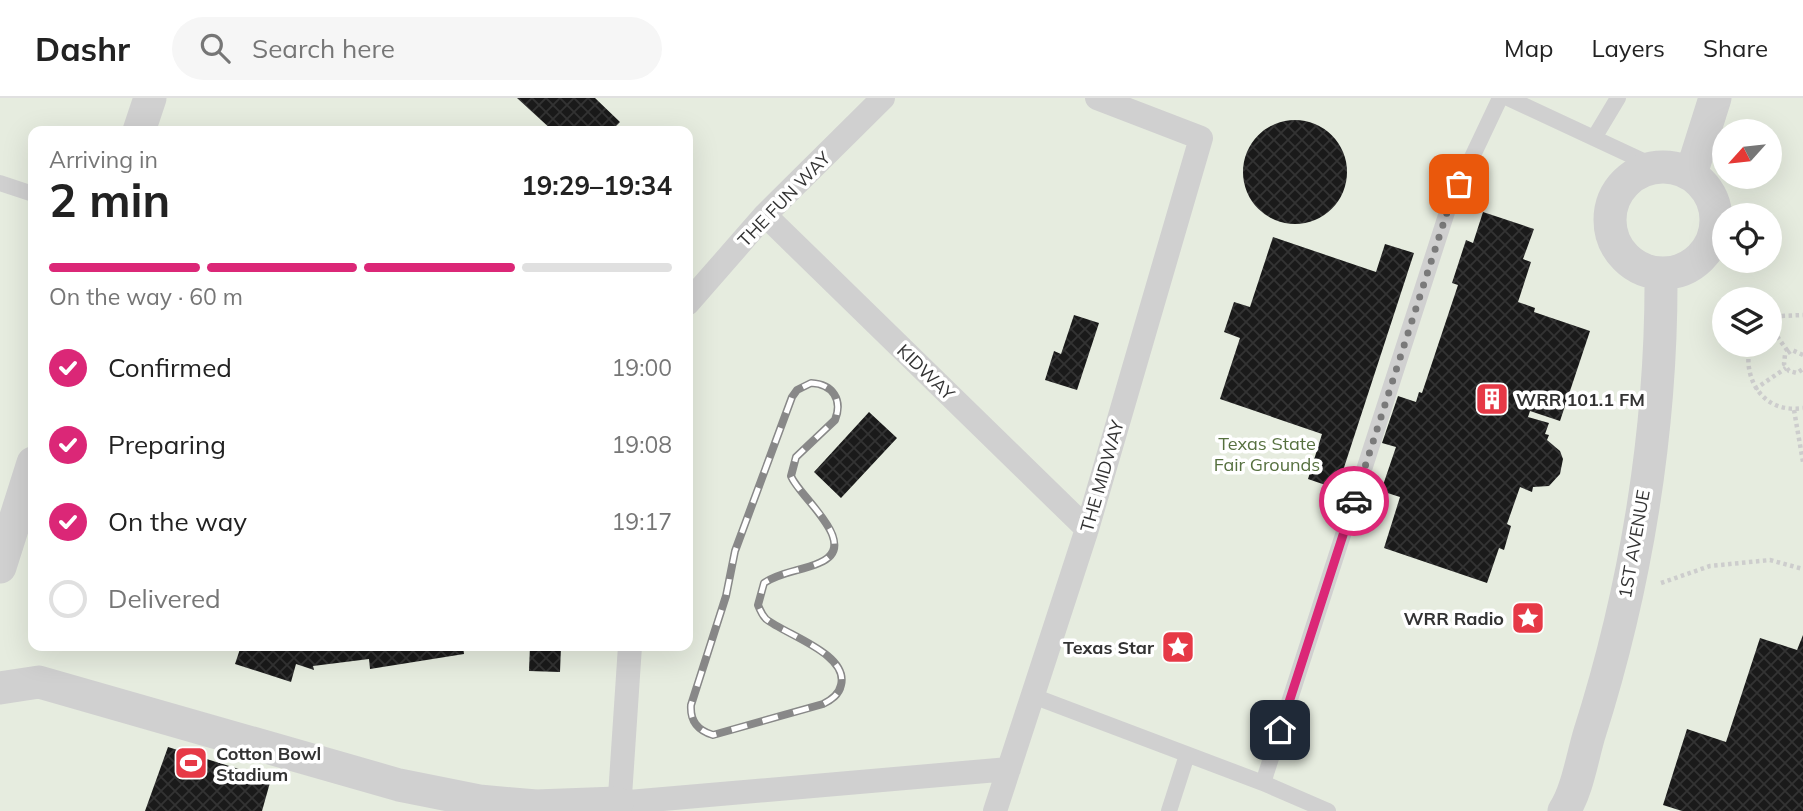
<!DOCTYPE html>
<html lang="en">
<head>
<meta charset="utf-8">
<style>
  :root { --surface:#fff; --page:#f6f6f6; --text:#222; --muted:#767676; --line:#e0e0e0; --accent:#db2777 }
  body { margin:0; font-family:Mulish,sans-serif; background:var(--page); color:var(--text); height:100vh; display:flex; flex-direction:column; font-size:26px; white-space:nowrap }
  * { box-sizing:border-box; margin:0 }
  p { font-size:23px; color:var(--muted) }
  .icon { flex:none; width:38px; height:38px; fill:none; stroke:currentColor; stroke-width:2; stroke-linecap:round; stroke-linejoin:round }
  .map { position:relative; flex:1; overflow:hidden }
  .drawer { position:absolute; left:28px; top:28px; width:665px; height:525px; display:flex; flex-direction:column; background:var(--surface); border-radius:14px; box-shadow:0 7px 28px #0002 }
  .drawer>* { flex:none }
  .needle { width:46px; rotate:243deg }
  .tools { position:absolute; left:1712px; top:21px; display:grid; gap:14px }
  .tools a { display:grid; place-items:center; width:70px; height:70px; border-radius:50%; background:var(--surface); box-shadow:0 7px 28px #0002; font-size:35px }
  .pin { position:absolute; display:grid; place-items:center; width:60px; height:60px; color:#fff; margin:-30px; border-radius:14px; box-shadow:0 4px 10px #0006 }
  .courier { position:absolute; display:grid; place-items:center; width:70px; height:70px; margin:-35px; border:5px solid #db2777; border-radius:50%; background:#fff; color:#222; box-shadow:0 2px 9px #0007 }
  .head em { font-style:normal; font-weight:700 }
  .head div { display:flex; flex-direction:column-reverse }
  .head { display:flex; align-items:center; justify-content:space-between; height:119px; padding:0 21px }
  h1 { font-size:46px; font-weight:700; line-height:52px }
  .bar { display:grid; grid-template-columns:repeat(4,1fr); gap:10px 7px; align-content:center; height:84px; padding:0 21px }
  .bar i { height:9px; border-radius:5px; background:var(--line) }
  .bar .on { background:var(--accent) }
  .bar p { grid-column:span 4 }
  ol { padding:0 21px; list-style:none }
  li { display:flex; align-items:center; gap:21px; height:77px }
  li p { margin-inline-start:auto }
  li .icon { padding:7px; border-radius:50%; background:var(--accent); color:#fff; stroke-width:4 }
  li:last-child { color:var(--muted) }
  li i { width:38px; height:38px; border:4px solid var(--line); border-radius:50% }
  header { display:flex; align-items:center; gap:42px; box-sizing:border-box; height:98px; padding:0 35px; background:var(--surface); border-bottom:2px solid var(--line) }
  header strong { font-size:33px }
  nav { display:flex; gap:38px; margin-inline-start:auto; font-size:24px }
  .search { width:490px; height:63px; background:var(--page); display:flex; align-items:center; gap:18px; box-sizing:border-box; padding:0 24px; border-radius:38px; color:var(--muted); font-size:26px }
  .map>svg:first-child { display:block }
</style>
</head>
<body>
<header>
<strong>Dashr</strong>
<div class="search"><svg class="icon" aria-label="search" viewBox="0 0 24 24"><circle cx="10" cy="10" r="6"/><path d="M15 15l6 6"/></svg>Search here</div>
<nav><a>Map</a><a>Layers</a><a>Share</a></nav>
</header>
<div class="map">
<svg width="1803" height="713" viewBox="0 0 1803 713">
  <defs>
    <pattern id="building-cross-hatch" width="8" height="8" patternUnits="userSpaceOnUse" patternTransform="scale(1.75)"><rect width="8" height="8" fill="#1a1a1a"/><path d="M0 0l8 8M0 8l8-8" fill="none" stroke="#333"/></pattern>
  </defs>
  <rect width="100%" height="100%" fill="#fff"/>
  <path fill="#e6ecdf" fill-rule="evenodd" d="M0 0H1803V713H0ZM33 33H688V548H33ZM1724 33H1769V79H1724ZM1724 117H1769V163H1724ZM1724 201H1769V247H1724Z"/>
  <path fill="url(#building-cross-hatch)" d="M517 0H595L620 24 611 33H553Z
    M1243 74a52 52 0 1 1 104 0a52 52 0 1 1-104 0Z
    M1483 114 1534 131 1523 161 1531 164 1518 204 1535 210 1534 214 1590 233 1560 323 1530 313 1528 319 1549 325 1545 336 1549 337 1547 342 1560 353 1563 361 1560 376 1549 388 1533 389 1532 394 1520 389 1507 426 1511 428 1504 452 1499 450 1487 485 1384 450 1400 399 1381 393 1396 349 1382 345 1398 298 1416 304 1419 294 1422 295 1458 187 1452 185 1466 142 1473 145Z
    M1273 139 1376 174 1385 146 1414 155 1337 391 1308 381 1322 336 1220 301 1240 240 1224 234 1234 204 1250 209Z
    M1074 217 1099 225 1077 292 1045 282 1054 253 1061 256Z
    M869 314 897 340 841 400 814 374Z
    M1803 537V713H1682L1663 707 1687 631 1726 644 1760 540 1797 552Z
    M241 548H463L464 556 370 571 369 561 313 568 314 572 296 566 291 584 235 566Z
    M530 548H561L560 574 529 573Z
    M168 649 271 681 262 713H145Z"/>
  <g fill="none" stroke-linecap="round" stroke-linejoin="round">
    <path stroke="#cdcdcd" stroke-width="4.5" stroke-dasharray="3.5 3.5" stroke-linecap="butt" d="M1769 224 1781 218 1803 217
      M1769 227 1789 255
      M1750 247C1742 282 1764 316 1803 310
      M1803 257 1792 252 1785 257 1784 266 1789 273 1797 275 1803 271
      M1755 291 1786 270
      M1794 312 1803 364
      M1661 485 1710 468 1770 462 1803 471"/>
    <path stroke="#d0d0d0" stroke-width="16" d="M1508 0 1656 69
      M1594 40 1618 0
      M0 85 33 96
      M1033 598 1263 685 1328 713
      M1263 685 1449 108 1500 0
      M1169 713 1187 657"/>
    <path stroke="#d0d0d0" stroke-width="24" d="M765 117 1087 431
      M688 205 765 117 883 0
      M617 705 1009 671
      M619 713 630 548
      M995 713 1087 431 1201 40 1097 0"/>
    <path stroke="#d0d0d0" stroke-width="33" d="M139 33 150 0
      M1610 122a53 53 0 1 1 106 0a53 53 0 1 1-106 0Z
      M1691 76 1715 0
      M0 469 33 365
      M0 590 39 584 399 687 479 703 536 708 617 705
      M1564 713C1577 693 1582 661 1589 637 1636 490 1662 331 1661 176"/>
    <defs>
      <path id="rail" d="M811 285C833 286 843 302 835 322L796 359 791 378C799 399 863 447 819 465 801 473 780 474 764 485L758 507C760 512 762 517 766 521 786 537 849 556 841 587 839 597 831 602 823 606L713 637C697 632 690 623 691 607L726 498 735 453 792 299 797 292Z"/>
    </defs>
    <use href="#rail" stroke="#888" stroke-width="8"/>
    <use href="#rail" stroke="#fff" stroke-width="5" stroke-dasharray="16" stroke-linecap="butt"/>
  </g>
  <g fill="none" stroke-linecap="round" stroke-linejoin="round">
    <path stroke="#7a7a7a" stroke-width="7" stroke-dasharray="0 12.6" d="M1354 403 1449 108 1459 86"/>
    <path stroke="#db2777" stroke-width="9" d="M1280 632 1354 403"/>
  </g>
  <defs>
    <symbol id="building-square" viewBox="-11 -11 22 22"><rect x="-9" y="-9" width="18" height="18" rx="4" fill="#e63946" stroke="#fff"/><path d="M-4-6H4V6H1V3H-1V6H-4ZM-2.5-4.3h1.7v1.8h-1.7ZM.8-4.3h1.7v1.8H.8ZM-2.5-1h1.7V.8h-1.7ZM.8-1h1.7V.8H.8Z" fill="#fff"/></symbol>
    <symbol id="sight-square" viewBox="-11 -11 22 22"><rect x="-9" y="-9" width="18" height="18" rx="4" fill="#e63946" stroke="#fff"/><path d="M0-6L1.8-2.2L6-1.7L2.9 1.2L3.7 5.4L0 3.3L-3.7 5.4L-2.9 1.2L-6-1.7L-1.8-2.2Z" fill="#fff"/></symbol>
    <symbol id="stadium-square" viewBox="-11 -11 22 22"><rect x="-9" y="-9" width="18" height="18" rx="4" fill="#e63946" stroke="#fff"/><path d="M0-5a6.5 5 0 1 0 0 10a6.5 5 0 1 0 0-10ZM-3.5-1.8h7v3.6h-7Z" fill="#fff"/></symbol>
  </defs>
  <g fill-rule="evenodd">
    <use href="#building-square" x="1473" y="282" width="38" height="38"/>
    <use href="#sight-square" x="1509" y="501" width="38" height="38"/>
    <use href="#sight-square" x="1159" y="530" width="38" height="38"/>
    <use href="#stadium-square" x="172" y="646" width="38" height="38"/>
  </g>
  <g text-anchor="middle" dominant-baseline="central" stroke-width="7" stroke-linejoin="round" paint-order="stroke">
    <g font-size="18" fill="#333" stroke="#fff">
      <text transform="translate(784 101) rotate(-46)">THE FUN WAY</text>
      <text transform="translate(926 274) rotate(44)">KIDWAY</text>
      <text transform="translate(1102 378) rotate(-74)">THE MIDWAY</text>
      <text transform="translate(1634 446) rotate(-80)">1ST AVENUE</text>
    </g>
    <g font-size="18" font-weight="bold" fill="#333" stroke="#fff" text-anchor="start">
      <text x="1516" y="301">WRR 101.1 FM</text>
      <text x="1504" y="520" text-anchor="end">WRR Radio</text>
      <text x="1154" y="549" text-anchor="end">Texas Star</text>
      <text x="216" y="655">Cotton Bowl<tspan x="216" dy="21">Stadium</tspan></text>
    </g>
    <g font-size="18" fill="#56703f" stroke="#fff">
      <text x="1267" y="345">Texas State<tspan x="1267" dy="21">Fair Grounds</tspan></text>
    </g>
  </g>
</svg>
<div class="tools">
<a><svg class="needle" viewBox="-14 -14 28 28"><path d="M0-13l5 13h-10z" fill="#e53935"/><path d="M0 13l5-13h-10z" fill="#767676"/></svg></a>
<a><svg class="icon" aria-label="locate" viewBox="0 0 24 24"><circle cx="12" cy="12" r="6"/><path d="M12 2v4M12 18v4M2 12h4M18 12h4"/></svg></a>
<a><svg class="icon" aria-label="layers" viewBox="0 0 24 24"><path d="M12 4l9 5-9 5-9-5zM3 14l9 5 9-5"/></svg></a>
</div>
<div class="pin" style="left:1459px;top:86px;background:#ea580c"><svg class="icon" aria-label="bag" viewBox="0 0 24 24"><path d="M5 8h14l-1 12H6zM9 8a3 3 0 0 1 6 0"/></svg></div>
<div class="pin" style="left:1280px;top:632px;background:#1f2937"><svg class="icon" aria-label="home" viewBox="0 0 24 24"><path d="M3 11l9-7 9 7M6 9v11h12V9"/></svg></div>
<div class="courier" style="left:1354px;top:403px"><svg class="icon" aria-label="car" viewBox="0 0 24 24"><path d="M5 17H2v-5l4-1 3-4h7l3 4 3 1v5h-3M9 17h6M6 11h13"/><circle cx="7" cy="17" r="2"/><circle cx="17" cy="17" r="2"/></svg></div>
<section class="drawer">
<div class="head"><div><h1>2 min</h1><p>Arriving in</p></div><em>19:29–19:34</em></div>
<div class="bar"><i class="on"></i><i class="on"></i><i class="on"></i><i></i><p>On the way · 60 m</p></div>
<ol>
<li><svg class="icon" aria-label="check" viewBox="0 0 24 24"><path d="M5 12l5 5 9-10"/></svg>Confirmed<p>19:00</p></li>
<li><svg class="icon" aria-label="check" viewBox="0 0 24 24"><path d="M5 12l5 5 9-10"/></svg>Preparing<p>19:08</p></li>
<li><svg class="icon" aria-label="check" viewBox="0 0 24 24"><path d="M5 12l5 5 9-10"/></svg>On the way<p>19:17</p></li>
<li><i></i>Delivered</li>
</ol>
</section>
</div>
</body>
</html>
